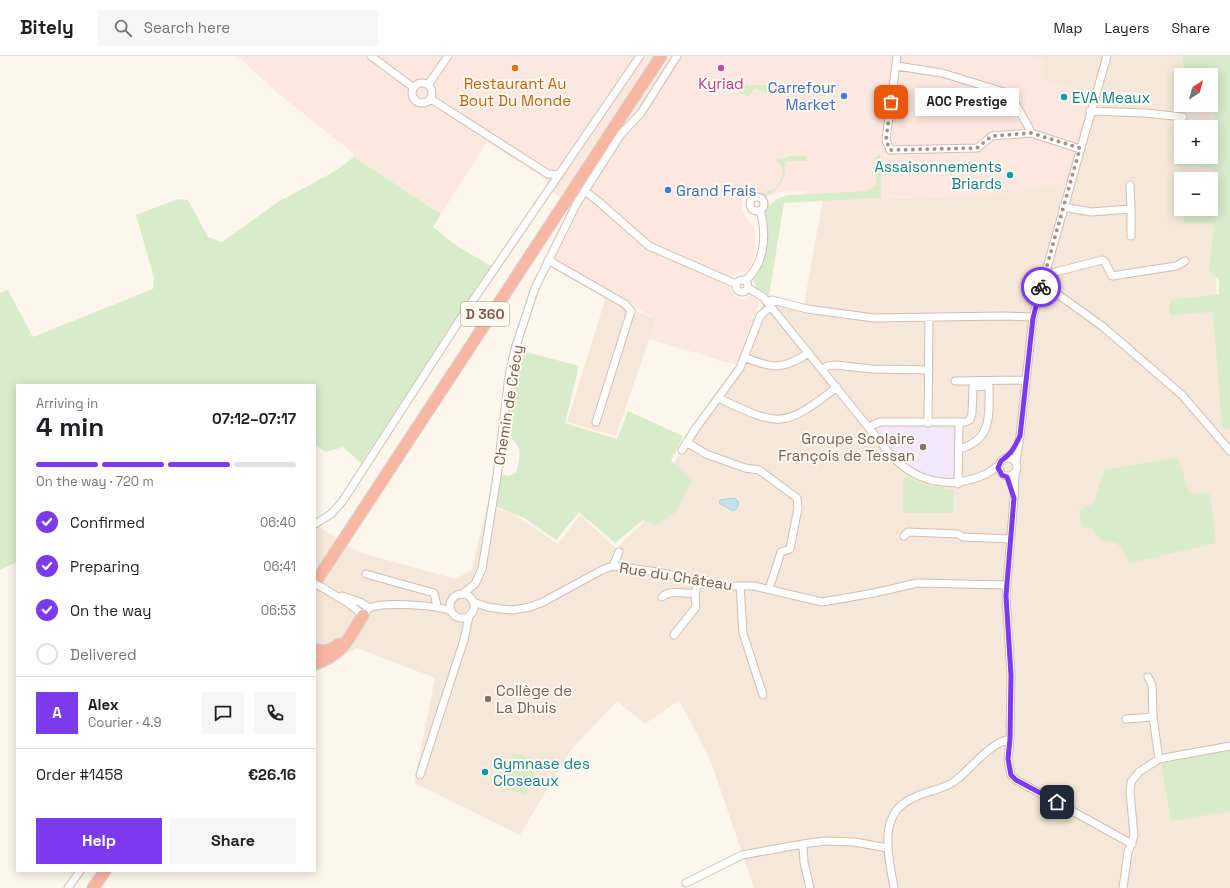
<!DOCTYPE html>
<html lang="en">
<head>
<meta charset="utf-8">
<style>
  :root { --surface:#fff; --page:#f6f6f6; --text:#202124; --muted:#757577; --line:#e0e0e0; --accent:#7c3aed }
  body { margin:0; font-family:"Space Grotesk",sans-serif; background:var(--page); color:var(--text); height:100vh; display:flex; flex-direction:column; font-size:15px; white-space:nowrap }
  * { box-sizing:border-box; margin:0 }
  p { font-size:13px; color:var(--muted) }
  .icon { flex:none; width:22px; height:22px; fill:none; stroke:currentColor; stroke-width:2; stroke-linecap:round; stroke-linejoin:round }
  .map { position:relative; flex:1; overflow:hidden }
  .sheet { position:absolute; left:16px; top:328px; width:300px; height:488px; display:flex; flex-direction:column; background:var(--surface); border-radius:0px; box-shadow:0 2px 10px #0003 }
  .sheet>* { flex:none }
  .needle { width:26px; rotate:36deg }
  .controls { position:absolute; left:1174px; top:12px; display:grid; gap:8px }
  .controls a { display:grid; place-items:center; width:44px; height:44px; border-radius:0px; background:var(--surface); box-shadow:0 2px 10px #0003; font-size:20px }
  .pin { position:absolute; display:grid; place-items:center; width:34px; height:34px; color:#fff; margin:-17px; border-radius:8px; box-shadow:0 2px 6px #0006 }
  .courier { position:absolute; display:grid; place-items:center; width:40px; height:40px; margin:-20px; border:3px solid #7c3aed; border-radius:50%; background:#fff; color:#222; box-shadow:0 1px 5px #0007 }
  .bubble { position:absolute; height:28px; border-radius:0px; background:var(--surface); box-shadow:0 2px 10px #0003; font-size:13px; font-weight:800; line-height:28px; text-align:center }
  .summary em { font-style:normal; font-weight:800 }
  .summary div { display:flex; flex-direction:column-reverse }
  .summary { display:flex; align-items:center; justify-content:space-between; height:68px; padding:0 20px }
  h1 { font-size:26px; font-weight:800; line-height:30px }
  .bar { display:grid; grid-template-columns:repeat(4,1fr); gap:6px 4px; align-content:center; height:48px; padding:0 20px }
  .bar i { height:5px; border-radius:3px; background:var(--line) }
  .bar .selected { background:var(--accent) }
  .bar p { grid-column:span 4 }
  .line { display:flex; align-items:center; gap:10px; padding:0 20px; border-top:1px solid var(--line) }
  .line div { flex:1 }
  .round { display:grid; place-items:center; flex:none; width:42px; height:42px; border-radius:0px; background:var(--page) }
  ol { padding:0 20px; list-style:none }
  li { display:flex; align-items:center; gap:12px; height:44px }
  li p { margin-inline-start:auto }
  li .icon { padding:4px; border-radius:50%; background:var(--accent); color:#fff; stroke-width:4 }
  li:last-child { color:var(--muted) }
  li i { width:22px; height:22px; border:2px solid var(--line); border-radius:50% }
  .button { display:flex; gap:8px; margin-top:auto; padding:8px 20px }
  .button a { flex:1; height:46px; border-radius:0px; background:var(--accent); color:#fff; font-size:16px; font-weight:800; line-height:46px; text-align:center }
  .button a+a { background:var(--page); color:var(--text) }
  header { display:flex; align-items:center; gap:24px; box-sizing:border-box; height:56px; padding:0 20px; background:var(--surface); border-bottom:1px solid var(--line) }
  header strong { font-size:19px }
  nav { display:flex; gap:22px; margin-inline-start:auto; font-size:14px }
  .search { width:280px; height:36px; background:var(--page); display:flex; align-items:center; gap:10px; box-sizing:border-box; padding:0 14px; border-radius:0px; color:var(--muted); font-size:15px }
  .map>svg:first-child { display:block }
</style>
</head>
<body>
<header>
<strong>Bitely</strong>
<div class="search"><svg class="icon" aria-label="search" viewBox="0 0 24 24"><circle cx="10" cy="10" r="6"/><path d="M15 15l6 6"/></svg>Search here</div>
<nav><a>Map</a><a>Layers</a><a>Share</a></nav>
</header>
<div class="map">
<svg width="1230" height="832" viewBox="0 0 1230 832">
  <rect width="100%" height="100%" fill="#fdf6ec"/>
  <path fill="#f5e8da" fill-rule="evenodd" d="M1026 0H1216V292L1230 321V832H754L710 703 679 644 645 668 617 645 570 695 520 779 414 727 435 622 357 592 315 616V468L358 496 456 523 472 513 487 450 512 457 558 488 580 459 616 492 642 468 689 379 738 312 764 245 804 248 823 144 996 139 1040 22 1044 5ZM1181 19H1211V49H1181ZM1181 71H1211V101H1181ZM1181 123H1211V153H1181Z
    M606 241 625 251 656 263 616 380 567 366Z"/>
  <path fill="#fde8e0" d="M237 0H1026L1044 5 1040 22 1090 37 1063 128 996 139 807 144V134L779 136 766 141 758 138 749 141 744 139 742 147V155L755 173V198L752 208 747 215 734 218 729 230 735 240 744 244 751 239 760 244 751 275 736 309 649 283 656 263 552 203 577 153 547 132 546 123 487 86 441 158 354 101 353 97 274 34Z"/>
  <path fill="#f3e8fa" d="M882 369 957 372 956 422H938L925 418 907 408 878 377 879 373Z"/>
  <path fill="#d8ecc9" d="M1182 0H1230V373L1222 372 1213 256 1170 259V244L1219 238V224L1209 215 1214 167H1183L1185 153H1211V141H1214L1213 111 1177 110V94L1181 93V101H1211V90H1214L1213 19 1185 15Z
    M767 29V38L755 32 748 41 730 30Z
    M880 98 881 142 784 147 769 240 756 232 753 224 761 210 765 200 766 152 777 143 788 139 868 135 876 129 875 102Z
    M788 100H806L807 105H788C783 111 786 113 784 120 782 129 771 141 762 140L761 137H766V135L775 133C785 118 786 115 774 102L783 103Z
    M354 101 441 158 433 171 457 190 491 210 361 407 343 391 326 396 315 389V329H17V506L0 514V237L8 234 33 281 153 233 154 222 136 159 178 143 188 144 208 181 222 186 278 146 335 115Z
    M519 294 579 310 565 367 617 383 628 355 683 380 671 405 692 424 677 455 656 469 643 464 615 487 579 456 556 484 524 462 497 451 501 419 509 420 516 417C520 399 524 389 506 379Z
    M1178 401 1189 437 1210 438 1216 487 1130 507 1117 487 1102 485 1091 472 1081 471 1079 453 1093 448 1104 414Z
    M906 420C922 429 937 431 954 434V457H903V425Z
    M1230 693V755L1171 765 1161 708Z
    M513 697 538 705 526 739 501 731Z"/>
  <path fill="#bfe3e8" stroke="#a5d3da" d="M734 442 738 445C739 450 737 453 733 455L719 447 720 444Z"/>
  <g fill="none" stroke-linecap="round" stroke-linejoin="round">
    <defs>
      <path id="minor" d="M371 0 414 32
        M897 0 886 84 890 94 977 92 992 80 1031 77
        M897 10 942 17 1004 36 1012 42 1028 70 1031 77 1080 93
        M412 37a10 10 0 1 1 20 0a10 10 0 1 1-20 0Z
        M428 29 448 0
        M431 43 548 118 559 119
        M1090 55 1145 57 1183 61
        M585 135 599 146 649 190 736 228
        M750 148a7 7 0 1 1 14 0a7 7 0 1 1-14 0Z
        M1063 151 1091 156 1131 153 1130 129
        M1131 153V180
        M548 204 625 248 631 255 596 366
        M1044 219 1102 204 1105 206 1112 220 1176 210 1185 205
        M736 230a6 6 0 1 1 12 0a6 6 0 1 1-12 0Z
        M745 225C765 208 767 178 760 154
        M1042 227 1102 270 1182 339 1230 395
        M748 232 763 241 890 398C916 427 951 434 986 418 990 416 995 412 999 409
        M768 246 772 244 807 253 874 262 1004 260 1033 261
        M744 301C773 313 782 314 809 297
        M822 314 827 310 836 309 872 313 929 314
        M955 325 1026 324
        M718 342C779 370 782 374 837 331
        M928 367 929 262
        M868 371 880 366H965L970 364 972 357 973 331 989 330C989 359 993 384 959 393
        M688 387 706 398 745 412 759 414 797 442 798 452 790 493 781 496 769 533
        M682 394 696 372 740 312 760 260 771 250
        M999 411a9 9 0 1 1 18 0a9 9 0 1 1-18 0Z
        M1016 406 1020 380 1033 261 1107 0
        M1015 418 1014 442 1006 540 1011 619 1010 683 1008 703 1011 719 1016 724 1132 788
        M958 428 959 367
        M315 468 331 458 342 446 463 259 640 0
        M904 480 908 476 958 478 963 481 1010 483
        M613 510 619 496
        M366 518 434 537 437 550
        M740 530 743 577 763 639
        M323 532 348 547 363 559C366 555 368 552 372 551 387 546 436 549 451 555
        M450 550a12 12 0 1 1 24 0a12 12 0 1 1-24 0Z
        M462 538 475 528 482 513 497 420 509 320 515 293 535 232 577 147 621 78 641 57 677 0
        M342 540 360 546 369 552
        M662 541C672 532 683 539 695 537L699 526
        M473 546 488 551 501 553 513 554 530 551 543 546 602 514 613 510 658 516 721 530H754L822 546 874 537 917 527 1006 529
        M674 579 696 551 695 537
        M1148 621 1152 629 1153 661 1159 703
        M1126 663 1153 661
        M420 719 464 584 469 560
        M803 789 804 806 810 832
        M686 827 742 799 809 787 826 785 855 786 887 792
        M68 832 80 815
        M894 832C889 802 876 758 913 742 926 735 943 734 955 725 973 711 988 688 1010 683
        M1123 832 1128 796 1134 780 1130 736 1131 726 1139 716 1159 703 1230 690"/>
      <path id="highway" d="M315 527 661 0
        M315 593C324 597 332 594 339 588
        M315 608C343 599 349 582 363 559
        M93 832 105 815"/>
    </defs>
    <use href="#minor" stroke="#d1beb0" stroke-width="9"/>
    <use href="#highway" stroke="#dad1cd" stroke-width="13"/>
    <use href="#minor" stroke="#fff" stroke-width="7"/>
    <use href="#highway" stroke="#f7b7a3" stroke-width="11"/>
    <defs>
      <path id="minor-bridge" d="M315 528 323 532"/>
    </defs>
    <use href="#minor-bridge" stroke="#d1beb0" stroke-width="9" stroke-linecap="butt"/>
    <use href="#minor-bridge" stroke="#fff" stroke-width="7"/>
  </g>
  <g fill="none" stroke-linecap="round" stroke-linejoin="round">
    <path stroke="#a89285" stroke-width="4" stroke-dasharray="0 7.2" d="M891 46 886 84 890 94 977 92 992 80 1031 77 1080 92 1041 231"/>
    <path stroke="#7c3aed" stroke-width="5" d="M1041 231 1033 262 1020 380C1014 392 1012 397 1001 405L998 412 1002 419 1007 421 1014 442 1006 540 1011 619 1010 683 1008 703 1011 719 1016 724 1057 746"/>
  </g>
  <circle fill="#e8710a" stroke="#fffaf3" stroke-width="1.5" cx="515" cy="12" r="4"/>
  <circle fill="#d1479c" stroke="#fffaf3" stroke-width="1.5" cx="721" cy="12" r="4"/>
  <g fill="#3f7fe0" stroke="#fffaf3" stroke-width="1.5">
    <circle cx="844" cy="40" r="4"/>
    <circle cx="668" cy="134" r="4"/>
  </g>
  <g fill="#0f9aa8" stroke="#fffaf3" stroke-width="1.5">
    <circle cx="1064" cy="41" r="4"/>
    <circle cx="1010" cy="119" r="4"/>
    <circle cx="485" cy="716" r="4"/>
  </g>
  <g fill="#8d6e63" stroke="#fffaf3" stroke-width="1.5">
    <circle cx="923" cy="391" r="4"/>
    <circle cx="488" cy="643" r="4"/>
  </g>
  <g text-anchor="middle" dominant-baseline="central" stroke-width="4" stroke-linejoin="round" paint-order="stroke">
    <rect fill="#fffaf3" stroke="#a28b7f" stroke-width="1" x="461" y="246" width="48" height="24" rx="3"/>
    <g font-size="14" font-weight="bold" fill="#7a5c4d">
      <text x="485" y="258">D 360</text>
    </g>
    <g font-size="15" fill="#c56008" stroke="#fffaf3">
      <text x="515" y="27">Restaurant Au<tspan x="515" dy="17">Bout Du Monde</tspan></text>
    </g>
    <g font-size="15" fill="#b23c85" stroke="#fffaf3">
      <text x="721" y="27">Kyriad</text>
    </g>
    <g font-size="15" fill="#366cbe" stroke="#fffaf3" text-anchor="end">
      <text x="836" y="31">Carrefour<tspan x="836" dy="17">Market</tspan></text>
      <text x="676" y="134" text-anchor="start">Grand Frais</text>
    </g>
    <g font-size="15" fill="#0d838f" stroke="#fffaf3" text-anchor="start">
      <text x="1072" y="41">EVA Meaux</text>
      <text x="1002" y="110" text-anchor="end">Assaisonnements<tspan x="1002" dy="17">Briards</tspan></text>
      <text x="493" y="707">Gymnase des<tspan x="493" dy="17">Closeaux</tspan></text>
    </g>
    <g font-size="15" fill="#7a5c4d" stroke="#fffaf3">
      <text transform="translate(508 349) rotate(-81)">Chemin de Crécy</text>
      <text transform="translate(676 520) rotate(9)">Rue du Château</text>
    </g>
    <g font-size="15" fill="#785e54" stroke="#fffaf3" text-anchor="end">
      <text x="915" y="382">Groupe Scolaire<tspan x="915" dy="17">François de Tessan</tspan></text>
      <text x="496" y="634" text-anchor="start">Collège de<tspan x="496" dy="17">La Dhuis</tspan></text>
    </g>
  </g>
</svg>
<div class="controls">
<a><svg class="needle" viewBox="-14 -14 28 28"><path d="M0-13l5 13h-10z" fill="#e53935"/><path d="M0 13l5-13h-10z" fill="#757577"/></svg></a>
<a>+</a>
<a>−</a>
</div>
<div class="pin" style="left:891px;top:46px;background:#ea580c"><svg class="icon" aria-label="bag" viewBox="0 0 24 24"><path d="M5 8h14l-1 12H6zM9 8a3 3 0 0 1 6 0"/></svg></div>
<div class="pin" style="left:1057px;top:746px;background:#1f2937"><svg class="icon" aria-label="home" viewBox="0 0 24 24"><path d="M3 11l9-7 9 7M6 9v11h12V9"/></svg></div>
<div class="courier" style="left:1041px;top:231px"><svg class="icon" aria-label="bike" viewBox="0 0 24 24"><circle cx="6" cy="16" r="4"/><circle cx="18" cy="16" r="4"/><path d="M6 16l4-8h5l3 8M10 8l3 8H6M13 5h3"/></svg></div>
<div class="bubble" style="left:915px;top:32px;width:104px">AOC Prestige</div>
<section class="sheet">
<div class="summary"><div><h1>4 min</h1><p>Arriving in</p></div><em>07:12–07:17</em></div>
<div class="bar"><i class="selected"></i><i class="selected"></i><i class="selected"></i><i></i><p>On the way · 720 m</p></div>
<ol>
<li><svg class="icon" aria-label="check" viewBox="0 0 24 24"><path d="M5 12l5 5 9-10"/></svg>Confirmed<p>06:40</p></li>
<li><svg class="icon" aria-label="check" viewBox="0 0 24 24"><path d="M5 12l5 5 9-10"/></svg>Preparing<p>06:41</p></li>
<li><svg class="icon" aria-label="check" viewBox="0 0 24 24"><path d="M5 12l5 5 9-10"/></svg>On the way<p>06:53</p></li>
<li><i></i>Delivered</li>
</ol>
<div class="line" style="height:72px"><b class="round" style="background:var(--accent);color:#fff">A</b><div><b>Alex</b><p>Courier · 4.9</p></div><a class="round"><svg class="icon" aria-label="chat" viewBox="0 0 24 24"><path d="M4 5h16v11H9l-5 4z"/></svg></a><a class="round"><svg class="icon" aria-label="phone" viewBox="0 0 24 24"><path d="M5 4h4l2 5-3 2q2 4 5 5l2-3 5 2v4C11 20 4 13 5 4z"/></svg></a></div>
<div class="line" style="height:52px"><div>Order #1458</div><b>€26.16</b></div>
<div class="button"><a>Help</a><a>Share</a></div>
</section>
</div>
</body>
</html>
